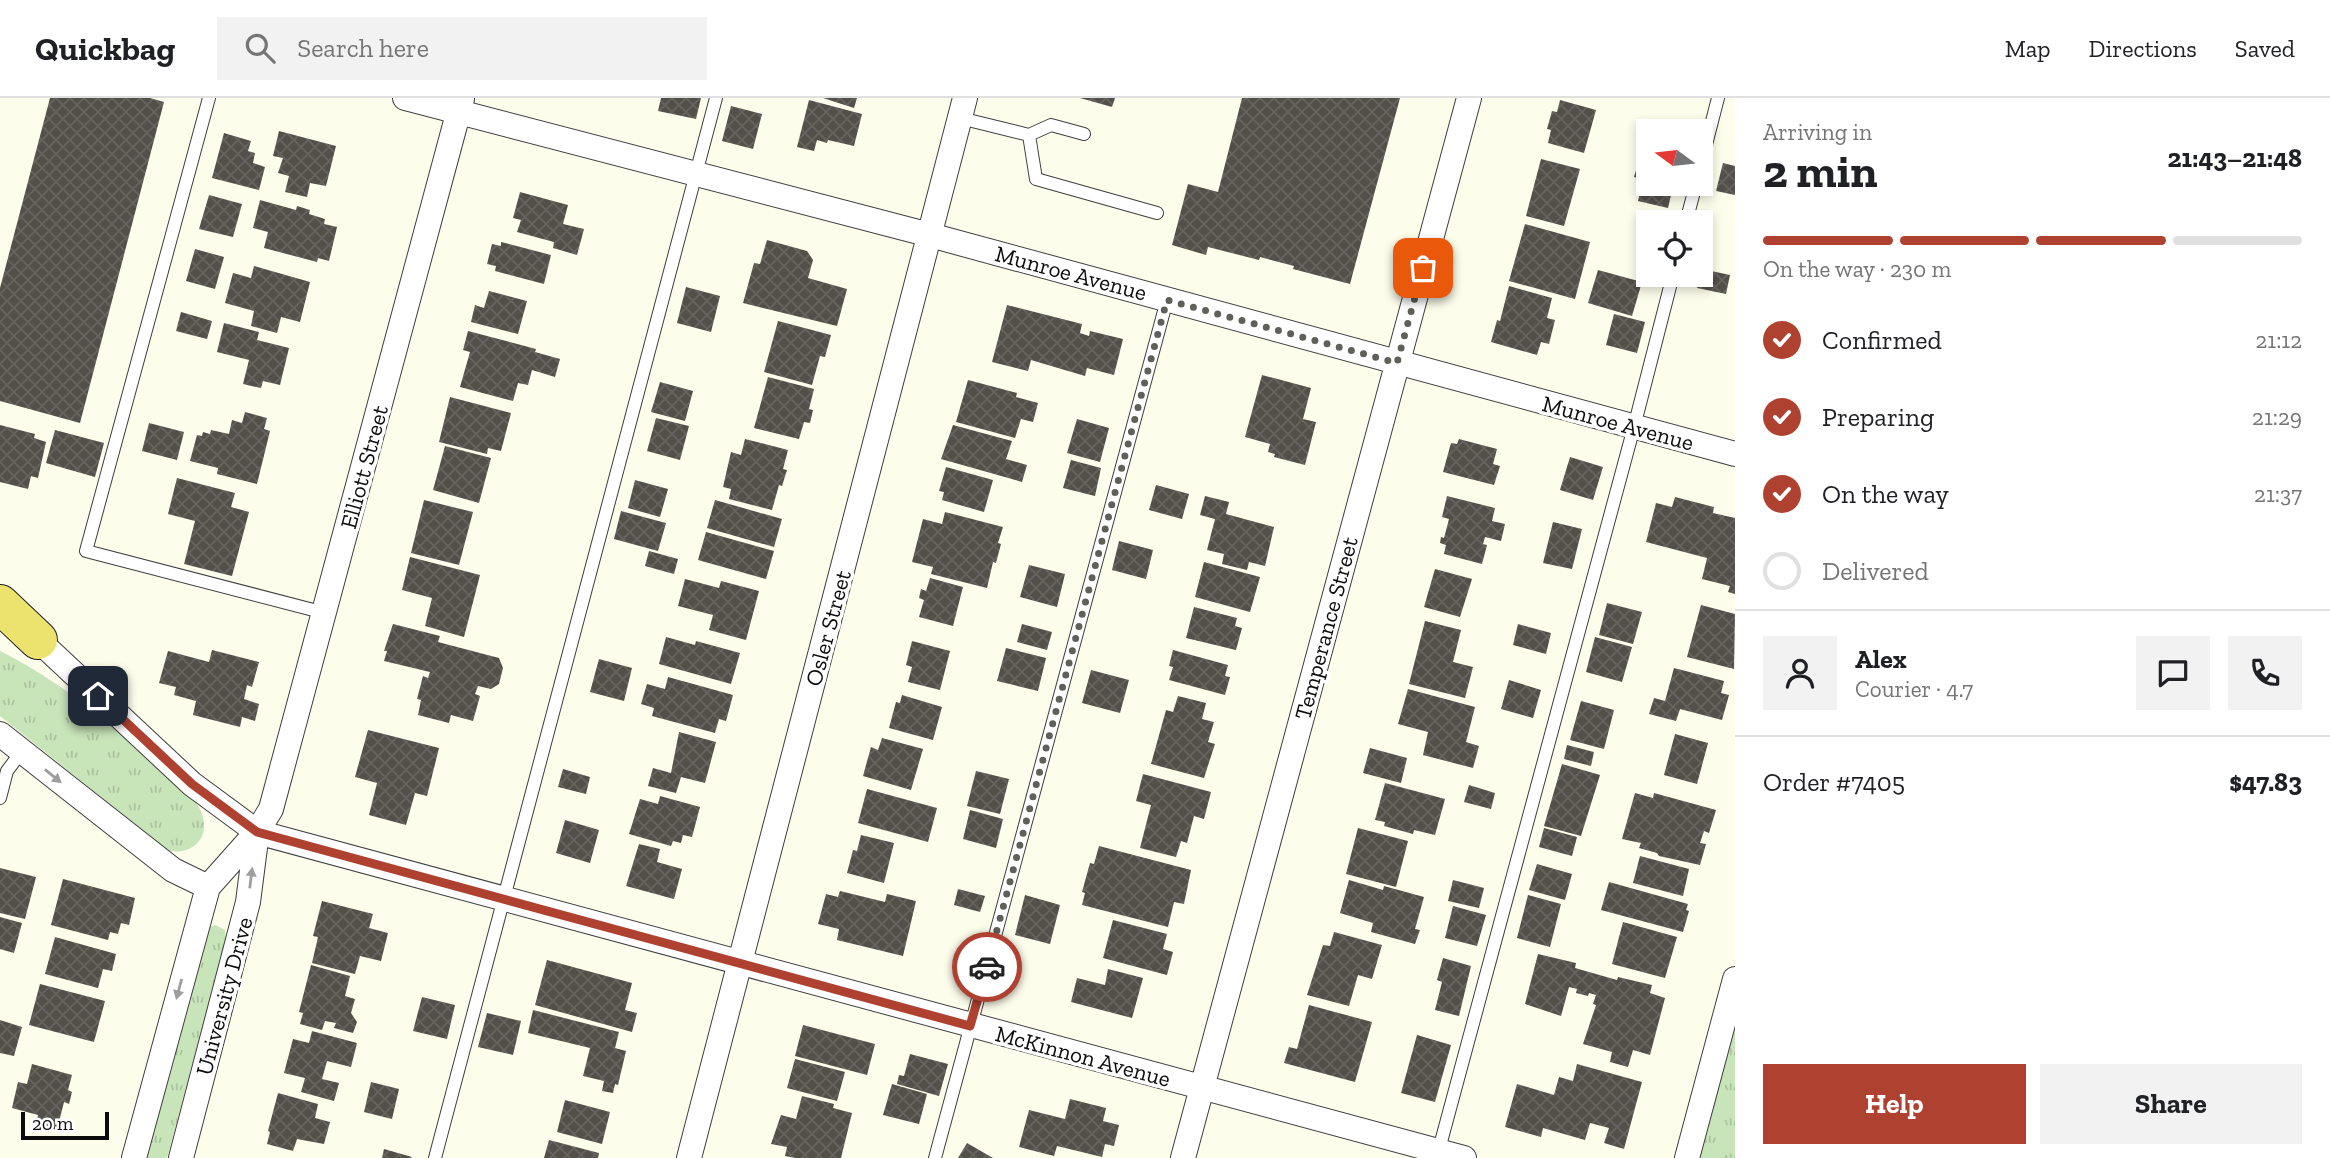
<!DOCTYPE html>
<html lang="en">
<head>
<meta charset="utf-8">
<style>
  :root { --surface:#fff; --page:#f2f2f2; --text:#202124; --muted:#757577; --line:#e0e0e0; --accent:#af4131 }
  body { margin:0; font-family:"Zilla Slab",serif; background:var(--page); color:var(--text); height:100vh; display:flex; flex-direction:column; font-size:26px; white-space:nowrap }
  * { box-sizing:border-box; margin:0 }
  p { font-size:23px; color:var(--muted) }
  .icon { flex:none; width:38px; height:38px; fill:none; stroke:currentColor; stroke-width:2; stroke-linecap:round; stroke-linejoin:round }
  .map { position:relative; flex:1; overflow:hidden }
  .sheet { display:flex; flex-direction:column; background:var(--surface); width:595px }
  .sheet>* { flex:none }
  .needle { width:46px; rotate:285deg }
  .tools { position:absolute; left:1636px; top:21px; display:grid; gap:14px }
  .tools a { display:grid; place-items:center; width:77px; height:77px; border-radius:0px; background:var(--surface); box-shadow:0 4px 10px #0003; font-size:35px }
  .scale { position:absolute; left:21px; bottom:18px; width:88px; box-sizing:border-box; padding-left:7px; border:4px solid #0c0c0c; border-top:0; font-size:19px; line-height:24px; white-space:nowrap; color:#0c0c0c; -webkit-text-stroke:5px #fff; paint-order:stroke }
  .pin { position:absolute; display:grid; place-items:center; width:60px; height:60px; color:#fff; margin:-30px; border-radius:14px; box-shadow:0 4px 10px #0006 }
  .courier { position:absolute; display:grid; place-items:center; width:70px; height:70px; margin:-35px; border:5px solid #af4131; border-radius:50%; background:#fff; color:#222; box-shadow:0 2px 9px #0007 }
  .overview em { font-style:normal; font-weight:700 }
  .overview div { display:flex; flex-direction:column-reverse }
  .overview { display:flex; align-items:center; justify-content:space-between; height:119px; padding:0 28px }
  h1 { font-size:46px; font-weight:700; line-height:52px }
  .bar { display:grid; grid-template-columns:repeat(4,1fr); gap:10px 7px; align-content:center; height:84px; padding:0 28px }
  .bar i { height:9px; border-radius:5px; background:var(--line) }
  .bar .selected { background:var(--accent) }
  .bar p { grid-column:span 4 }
  .line { display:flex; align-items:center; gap:18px; padding:0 28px; border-top:2px solid var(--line) }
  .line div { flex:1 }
  .round { display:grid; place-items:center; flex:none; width:74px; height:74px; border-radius:0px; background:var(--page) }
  ol { padding:0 28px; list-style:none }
  li { display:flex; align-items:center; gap:21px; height:77px }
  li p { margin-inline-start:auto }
  li .icon { padding:7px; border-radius:50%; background:var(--accent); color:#fff; stroke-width:4 }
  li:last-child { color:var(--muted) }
  li i { width:38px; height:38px; border:4px solid var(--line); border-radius:50% }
  .cta { display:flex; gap:14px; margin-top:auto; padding:14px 28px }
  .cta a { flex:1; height:80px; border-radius:0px; background:var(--accent); color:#fff; font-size:28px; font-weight:700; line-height:80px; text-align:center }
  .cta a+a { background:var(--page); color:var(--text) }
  header { display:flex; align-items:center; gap:42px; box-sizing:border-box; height:98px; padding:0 35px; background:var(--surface); border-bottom:2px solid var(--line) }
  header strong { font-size:33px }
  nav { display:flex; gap:38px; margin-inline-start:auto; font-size:24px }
  .search { width:490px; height:63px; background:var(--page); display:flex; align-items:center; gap:18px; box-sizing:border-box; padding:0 24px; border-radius:0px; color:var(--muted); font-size:26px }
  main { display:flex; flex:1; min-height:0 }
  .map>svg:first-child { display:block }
</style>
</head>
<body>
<header>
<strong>Quickbag</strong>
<div class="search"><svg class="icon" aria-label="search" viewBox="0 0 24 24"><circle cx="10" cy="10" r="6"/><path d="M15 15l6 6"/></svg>Search here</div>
<nav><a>Map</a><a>Directions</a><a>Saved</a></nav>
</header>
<main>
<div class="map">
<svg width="1735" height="1060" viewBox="0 0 1735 1060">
  <defs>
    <pattern id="grass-tufts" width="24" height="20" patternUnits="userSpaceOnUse" patternTransform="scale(1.75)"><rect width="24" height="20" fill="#c8e4b9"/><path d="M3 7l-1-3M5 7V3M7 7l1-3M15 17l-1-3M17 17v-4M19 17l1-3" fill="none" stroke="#abc29e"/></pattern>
    <pattern id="building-cross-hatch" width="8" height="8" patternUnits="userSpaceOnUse" patternTransform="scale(1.75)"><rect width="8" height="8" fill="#534f49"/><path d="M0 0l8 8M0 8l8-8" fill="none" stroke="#67645f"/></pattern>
  </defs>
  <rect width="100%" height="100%" fill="#fdfdec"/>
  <path fill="url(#grass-tufts)" d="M0 553C76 591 136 648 197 706 213 730 201 757 169 753L0 618Z
    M215 827 225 832 226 843 167 1060H145L209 829Z
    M1735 885V1060H1688Z"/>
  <path fill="url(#building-cross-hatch)" d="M50 0H150L164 4 80 325 0 303V190Z
    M661 0H701L696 21 658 13Z
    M823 0H857L854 10Z
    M1080 0H1115L1112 9Z
    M1242 0H1400L1350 186 1293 171 1294 168 1260 159 1259 162 1208 149 1206 157 1172 147 1188 86 1218 94Z
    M809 2 862 16 854 48 828 42 827 45 817 42 814 53 797 49Z
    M1560 2 1596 12 1584 55 1548 45 1551 32 1547 31 1552 13 1557 14Z
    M731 8 762 16 753 51 722 43Z
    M279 33 336 48 326 88 310 85 307 99 285 94 289 78 278 75 283 60 273 58Z
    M224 35 251 43 248 53 255 55 253 65 265 69 259 92 212 80Z
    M1644 46 1648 47V83L1634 79Z
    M1541 61 1580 71 1564 128 1526 118Z
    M1723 65 1735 68V97L1716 93Z
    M1642 86 1672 93 1668 110 1638 103Z
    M520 94 568 107 563 126 584 131 577 157 553 150 554 144 517 134 521 122 513 120Z
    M209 97 242 106 233 139 199 131Z
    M260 102 296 112 297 108 310 112 309 116 325 121 324 126 337 129 329 163 318 160 317 164 264 150 268 134 253 130Z
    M1525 126 1590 144 1575 201 1509 183Z
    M767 142 807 153 813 162 808 180 847 191 837 228 743 205 754 165 760 166Z
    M501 144 551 157 544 186 495 173 496 168 487 166 492 146 501 148Z
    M195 151 224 159 215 191 186 183Z
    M254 168 310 184 300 224 281 219 277 235 251 228 254 213 225 205 233 175 251 180Z
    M1702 171 1730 177 1726 196 1697 190Z
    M1598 172 1642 184 1632 218 1588 205Z
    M1509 188 1552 200 1547 220 1555 222 1549 246 1541 244 1537 257 1491 244 1497 222 1500 223Z
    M686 189 720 198 711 234 677 225Z
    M489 193 527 203 518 236 471 224 475 207 484 210Z
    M1007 207 1082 226 1080 235 1089 238 1090 233 1123 241 1114 277 1087 270 1085 278 1031 262 1028 273 992 264Z
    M181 214 212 223 207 241 176 233Z
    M1614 216 1645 224 1637 255 1606 247Z
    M778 223 831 237 825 259 820 258 812 287 764 274Z
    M224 225 259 234 257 242 289 250 280 287 263 283 261 290 243 286 249 262 217 254Z
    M468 233 536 251 535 254 560 261 555 279 532 272 528 287 518 285 513 303 460 289 470 254 463 252Z
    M1262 277 1311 290 1303 321 1316 324 1305 367 1274 359 1275 356 1268 354 1270 346 1245 339Z
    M768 279 814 291 809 311 813 312 810 325 804 324 799 341 754 330Z
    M968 282 1017 295 1016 299 1038 305 1033 324 1021 321 1015 340 956 324Z
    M660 284 693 293 685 323 651 314Z
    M450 299 511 315 501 353 488 350 487 356 439 344Z
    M245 314 267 320 264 331 270 333 257 386 217 376 218 370 190 363 197 337 202 338 203 334 210 336 211 332 229 336 232 322 242 325Z
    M656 320 689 328 680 362 647 353Z
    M1077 321 1109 330 1100 364 1067 355Z
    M149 325 184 334 177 362 142 353Z
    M0 327 35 336 34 340 46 344 38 380 31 378 28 391 0 384Z
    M953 327 1012 343 1006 361 1027 367 1022 384 941 361Z
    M55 332 104 345 95 379 46 365Z
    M745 341 788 352 783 371 787 372 782 388 779 387 772 412 729 401 731 391 723 389 731 354 741 357Z
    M1459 341 1497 351 1493 366 1500 368 1494 387 1443 374 1451 345 1457 346Z
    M445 348 491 360 479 405 433 392Z
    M1570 359 1603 369 1593 402 1560 392Z
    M1071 362 1101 370 1095 398 1063 390Z
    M946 369 993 382 984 414 942 402 944 394 939 393Z
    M177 380 235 395 231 409 249 414 232 478 184 466 195 423 168 416Z
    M635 382 668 391 660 419 628 410Z
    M1156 387 1189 396 1182 421 1149 412Z
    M1205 398 1229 404 1226 416 1274 429 1265 468 1249 464 1247 472 1222 466 1224 456 1207 452 1215 421 1200 417Z
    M1447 398 1495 410 1492 423 1505 426 1501 443 1485 439 1483 446 1487 447 1482 466 1444 456 1446 447 1440 445 1441 439 1444 440 1449 421 1442 419Z
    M1675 399 1714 409 1713 415 1735 420V496L1728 494 1730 488 1702 481 1707 460 1646 444 1656 405 1672 409Z
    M424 402 473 414 459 467 411 455Z
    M715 402 782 421 774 449 707 430Z
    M621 413 666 425 658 453 614 441Z
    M945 414 1003 429 998 445 1001 446 996 465 993 464 987 490 931 476 933 469 912 464 923 421 942 426Z
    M1553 424 1582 431 1572 471 1543 465Z
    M706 434 774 453 766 481 698 462Z
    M1119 443 1153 452 1146 481 1112 472Z
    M649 453 678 461 674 476 645 468Z
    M410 459 480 477 464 539 425 528 432 500 402 492Z
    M1204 464 1260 479 1250 514 1195 499Z
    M1029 467 1065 476 1057 509 1020 499Z
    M1435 471 1472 481 1460 519 1424 509Z
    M930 480 963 489 953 528 919 519 924 502 919 500 921 491 926 493Z
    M685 481 719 490 721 483 759 493 746 542 709 532 713 517 678 508Z
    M1607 505 1642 514 1633 546 1599 537Z
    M1701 507 1735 516 1734 571 1687 559Z
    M1194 509 1237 520 1235 528 1242 530 1236 552 1186 540Z
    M1425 523 1461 532 1453 564 1473 569 1465 600 1409 586Z
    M393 526 440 538 438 544 499 560 503 570 499 586 491 591 478 588 475 596 480 598 473 623 451 617 449 625 418 617 421 602 417 601 423 578 428 580 430 574 384 563 387 553H384Z
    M1022 526 1052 534 1047 552 1017 544Z
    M1518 526 1551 535 1546 556 1513 547Z
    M666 539 695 547 696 543 740 555 731 586 659 566Z
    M1595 539 1632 549 1622 584 1586 574Z
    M912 543 950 553 940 592 908 584 912 569 906 567Z
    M1006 550 1046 560 1038 593 997 583Z
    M212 552 259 564 252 589 247 587 244 601 259 606 255 623 242 619 240 629 193 617 196 603 174 597 176 589 159 585 168 553 209 564Z
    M1173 552 1228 567 1225 578 1230 579 1225 597 1169 582 1173 569 1169 568Z
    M599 561 632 570 624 603 590 594Z
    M1674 570 1724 583 1721 595 1729 597 1722 622 1680 611 1676 623 1649 616 1654 600 1665 603Z
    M1091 572 1129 582 1120 615 1082 605Z
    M668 579 733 597 726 623 719 621 715 635 652 618 654 610 641 606 647 586 665 591Z
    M1509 582 1541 592 1533 620 1501 611Z
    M1408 591 1475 609 1466 644 1479 648 1473 670 1423 657 1428 634 1398 626Z
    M902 597 942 609 933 642 889 630 896 604 900 605Z
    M1178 598 1206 605 1202 621 1214 624 1208 644 1215 646 1204 680 1151 666 1166 612 1173 614Z
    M1581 603 1614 612 1604 651 1570 642Z
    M368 632 439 650 427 698 415 695 406 727 369 717 377 685 355 679Z
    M679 634 716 644 705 685 681 679 676 695 648 688 653 670 671 675Z
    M1675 636 1708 645 1697 686 1664 677Z
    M882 640 923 651 911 692 863 678 871 649 878 652Z
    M1567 647 1594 654 1591 668 1564 661Z
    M1370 650 1407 660 1401 685 1363 675Z
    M1562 666 1600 677 1581 738 1544 728Z
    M563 671 590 679 586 696 558 689Z
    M976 673 1009 681 1000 716 967 708Z
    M1143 676 1211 694 1204 721 1194 718 1187 745 1181 743 1176 759 1140 750 1151 707 1136 703Z
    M1385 685 1445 701 1435 737 1414 732 1413 736 1384 728 1385 724 1375 722Z
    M1469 687 1495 695 1491 711 1464 704Z
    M867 691 937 710 928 744 858 725Z
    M1635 695 1653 700 1654 695 1716 712 1709 735 1704 733 1700 745 1706 746 1700 767 1659 758 1657 755 1639 750 1641 745 1622 741Z
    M660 698 700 709 692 739 683 737 681 745 673 743 671 748 629 736 640 701 658 706Z
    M970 712 1003 721 996 750 963 741Z
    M565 722 599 732 590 765 556 755Z
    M1358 730 1408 743 1396 789 1346 776Z
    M1544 730 1577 739 1572 758 1539 749Z
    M861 737 894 745 884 785 847 775 853 752 857 753Z
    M639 746 660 751 657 764 682 771 674 801 626 788Z
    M1099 748 1191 772 1184 806 1174 804 1168 829 1082 807 1085 795 1082 794 1090 765 1094 766Z
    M1640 758 1689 771 1683 798 1633 785Z
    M1537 766 1572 776 1565 802 1529 792Z
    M0 770 36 779 25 821 0 815Z
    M63 781 135 800 129 827 121 825 118 836 110 834 108 842 51 827Z
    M1349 782 1383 792 1384 788 1424 799 1415 831 1420 832 1415 846 1371 834 1373 825 1340 815Z
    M1453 782 1484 790 1479 810 1448 803Z
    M1609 784 1688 806 1686 812 1689 813 1683 834 1601 812Z
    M958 791 985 798 980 814 954 807Z
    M840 793 885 804 887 796 916 803 903 858 837 842 839 831 818 826 826 796 838 799Z
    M1025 797 1060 807 1050 846 1015 837Z
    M1528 797 1561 806 1550 849 1517 840Z
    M322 803 373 816 369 830 388 835 381 863 360 858 355 876 312 865 318 839 313 838Z
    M1453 808 1486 817 1477 848 1445 840Z
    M0 819 22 825 14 855 0 851Z
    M1113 822 1167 836 1163 851 1173 854 1167 877 1103 860Z
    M1623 824 1677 839 1665 880 1612 866Z
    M1334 834 1382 847 1372 881 1358 877 1349 908 1307 897 1323 847 1330 848Z
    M55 839 116 856 112 873 103 871 98 890 45 876Z
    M1538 856 1576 865 1575 870 1617 882 1618 879 1652 887 1650 895 1665 900 1650 957 1633 952 1628 969 1610 964 1612 954 1583 946 1596 907 1593 906 1596 897 1589 895 1588 898 1576 895 1577 891 1569 889 1561 918 1525 906Z
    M1443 860 1471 868 1459 918 1435 912 1442 884 1437 882Z
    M547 862 632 885 625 912 637 915 632 934 535 907Z
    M311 867 350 878 345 898 355 901 351 915 357 924 353 935 334 930 336 925 325 923 322 932 300 926 303 915 299 914Z
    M1108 871 1143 880 1132 920 1071 904 1077 880 1105 887Z
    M40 886 105 903 94 944 29 927Z
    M422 899 455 907 447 941 413 933Z
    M1309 907 1372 924 1355 984 1284 965 1289 949 1297 951Z
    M533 912 619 934 615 950 626 953 618 987 615 986 613 995 602 993 604 983 583 978 590 950 528 935Z
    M487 915 521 923 513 957 478 949Z
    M0 922 22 929 14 958 0 955Z
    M803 927 875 946 867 977 795 958Z
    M312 933 357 945 351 969 327 963 322 981 339 985 334 1003 301 994 305 980 284 975 293 941 309 945Z
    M1417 937 1451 947 1435 1004 1401 995Z
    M910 956 948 966 939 998 897 986 899 977 904 978Z
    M795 961 845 974 837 1003 787 990Z
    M32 966 72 977 68 992 72 994 69 1006 64 1004 57 1032 36 1026 38 1017 12 1010 18 984 27 986Z
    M1577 966 1642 984 1624 1051 1604 1045 1609 1030 1590 1025 1585 1042 1543 1030 1541 1039 1505 1029 1517 986 1554 997 1559 979 1573 983Z
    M371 984 399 991 392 1021 364 1014Z
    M892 986 927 996 919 1026 883 1017Z
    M278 995 318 1006 315 1020 330 1024 324 1046 297 1041 293 1053 267 1046 270 1034 268 1033Z
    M802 998 834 1006 833 1010 852 1015 841 1060H795L785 1058 787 1049 771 1046 781 1017 796 1021Z
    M1070 1001 1106 1010 1103 1023 1119 1027 1114 1048 1105 1046 1102 1059 1057 1048 1054 1058 1019 1049 1029 1012 1065 1021Z
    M565 1002 610 1014 602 1046 557 1034Z
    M549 1042 599 1055 598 1060H544Z
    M967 1045 993 1060H958Z
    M384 1051 412 1059 411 1060H382Z"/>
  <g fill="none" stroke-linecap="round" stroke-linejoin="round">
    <defs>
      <path id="lane" d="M209 0 86 453 325 515
        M960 20 1029 37 1036 81 1157 115
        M1029 37 1051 27 1084 36
        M1701 66 1718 0
        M1686 124 1696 86
        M0 700 7 673 22 653
        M1438 1055 1634 329 1673 177
        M435 1060 716 0
        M935 1060 1167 202"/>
      <path id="street" d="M405 0 930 137 1735 356
        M24 538 38 542 192 686 257 734 1464 1060
        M0 636 173 772 208 789
        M134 1060 208 789 257 734 271 711 462 1
        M181 1060 248 804 257 734
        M689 1060 965 0
        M1183 1060 1469 0
        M1687 1060 1735 881"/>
      <path id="primary" d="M0 506 38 542"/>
    </defs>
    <use href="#lane" stroke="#3f3f3f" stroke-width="14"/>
    <use href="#street" stroke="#3f3f3f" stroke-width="26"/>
    <use href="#primary" stroke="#1d1d1d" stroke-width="40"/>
    <use href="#lane" stroke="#fff" stroke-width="12"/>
    <use href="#street" stroke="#fff" stroke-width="24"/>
    <use href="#primary" stroke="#ece36e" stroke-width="38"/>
  </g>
  <defs><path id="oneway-solid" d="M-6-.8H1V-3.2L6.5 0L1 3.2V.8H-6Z" transform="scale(1.75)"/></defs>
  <g fill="#9e9e9e">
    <use href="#oneway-solid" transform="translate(53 678) rotate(39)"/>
    <use href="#oneway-solid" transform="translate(251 780) rotate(-83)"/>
    <use href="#oneway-solid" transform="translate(179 891) rotate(105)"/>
  </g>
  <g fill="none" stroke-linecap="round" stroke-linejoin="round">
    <path stroke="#60605a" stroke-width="7" stroke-dasharray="0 12.6" d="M987 869 1167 202 1397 265 1423 170"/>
    <path stroke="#af4131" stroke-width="9" d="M98 598 192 686 257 734 970 928 987 869"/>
  </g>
  <g text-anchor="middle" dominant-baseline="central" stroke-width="7" stroke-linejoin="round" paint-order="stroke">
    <g font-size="23" fill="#0c0c0c" stroke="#fff">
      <text transform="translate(1071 175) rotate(15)">Munroe Avenue</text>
      <text transform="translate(1618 325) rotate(15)">Munroe Avenue</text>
      <text transform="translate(364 369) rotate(-75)">Elliott Street</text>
      <text transform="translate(828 530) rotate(-75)">Osler Street</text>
      <text transform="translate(1326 530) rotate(-75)">Temperance Street</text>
      <text transform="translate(224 898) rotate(-75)">University Drive</text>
      <text transform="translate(1083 958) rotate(15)">McKinnon Avenue</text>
    </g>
  </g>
</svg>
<div class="tools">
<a><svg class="needle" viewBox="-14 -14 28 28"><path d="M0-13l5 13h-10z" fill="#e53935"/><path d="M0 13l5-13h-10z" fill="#757577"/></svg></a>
<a><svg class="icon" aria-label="locate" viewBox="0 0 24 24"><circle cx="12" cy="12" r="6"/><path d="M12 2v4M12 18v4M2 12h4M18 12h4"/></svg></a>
</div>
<div class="scale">20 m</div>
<div class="pin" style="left:1423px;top:170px;background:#ea580c"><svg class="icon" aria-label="bag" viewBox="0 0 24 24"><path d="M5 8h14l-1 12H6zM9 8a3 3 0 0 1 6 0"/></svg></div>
<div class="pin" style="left:98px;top:598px;background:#1f2937"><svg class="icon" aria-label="home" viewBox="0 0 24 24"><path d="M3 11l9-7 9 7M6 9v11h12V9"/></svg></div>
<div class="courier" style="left:987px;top:869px"><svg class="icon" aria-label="car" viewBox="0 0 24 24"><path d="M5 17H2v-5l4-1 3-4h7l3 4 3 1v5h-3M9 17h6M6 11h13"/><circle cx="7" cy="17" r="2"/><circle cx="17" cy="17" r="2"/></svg></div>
</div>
<section class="sheet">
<div class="overview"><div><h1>2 min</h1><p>Arriving in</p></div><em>21:43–21:48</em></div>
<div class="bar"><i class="selected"></i><i class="selected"></i><i class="selected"></i><i></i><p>On the way · 230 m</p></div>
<ol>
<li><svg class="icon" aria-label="check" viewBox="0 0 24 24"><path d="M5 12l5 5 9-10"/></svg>Confirmed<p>21:12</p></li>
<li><svg class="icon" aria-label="check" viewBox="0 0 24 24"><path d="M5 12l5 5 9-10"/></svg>Preparing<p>21:29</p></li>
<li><svg class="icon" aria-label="check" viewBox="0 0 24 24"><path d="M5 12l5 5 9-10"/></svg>On the way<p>21:37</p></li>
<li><i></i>Delivered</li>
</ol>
<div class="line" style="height:126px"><a class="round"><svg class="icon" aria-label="person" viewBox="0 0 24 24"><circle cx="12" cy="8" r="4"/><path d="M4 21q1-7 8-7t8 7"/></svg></a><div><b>Alex</b><p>Courier · 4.7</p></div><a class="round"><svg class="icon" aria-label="chat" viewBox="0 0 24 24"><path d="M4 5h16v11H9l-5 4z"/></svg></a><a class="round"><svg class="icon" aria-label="phone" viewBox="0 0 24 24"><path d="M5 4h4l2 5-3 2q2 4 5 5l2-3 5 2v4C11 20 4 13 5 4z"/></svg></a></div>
<div class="line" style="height:91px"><div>Order #7405</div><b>$47.83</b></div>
<div class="cta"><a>Help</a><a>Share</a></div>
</section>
</main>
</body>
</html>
